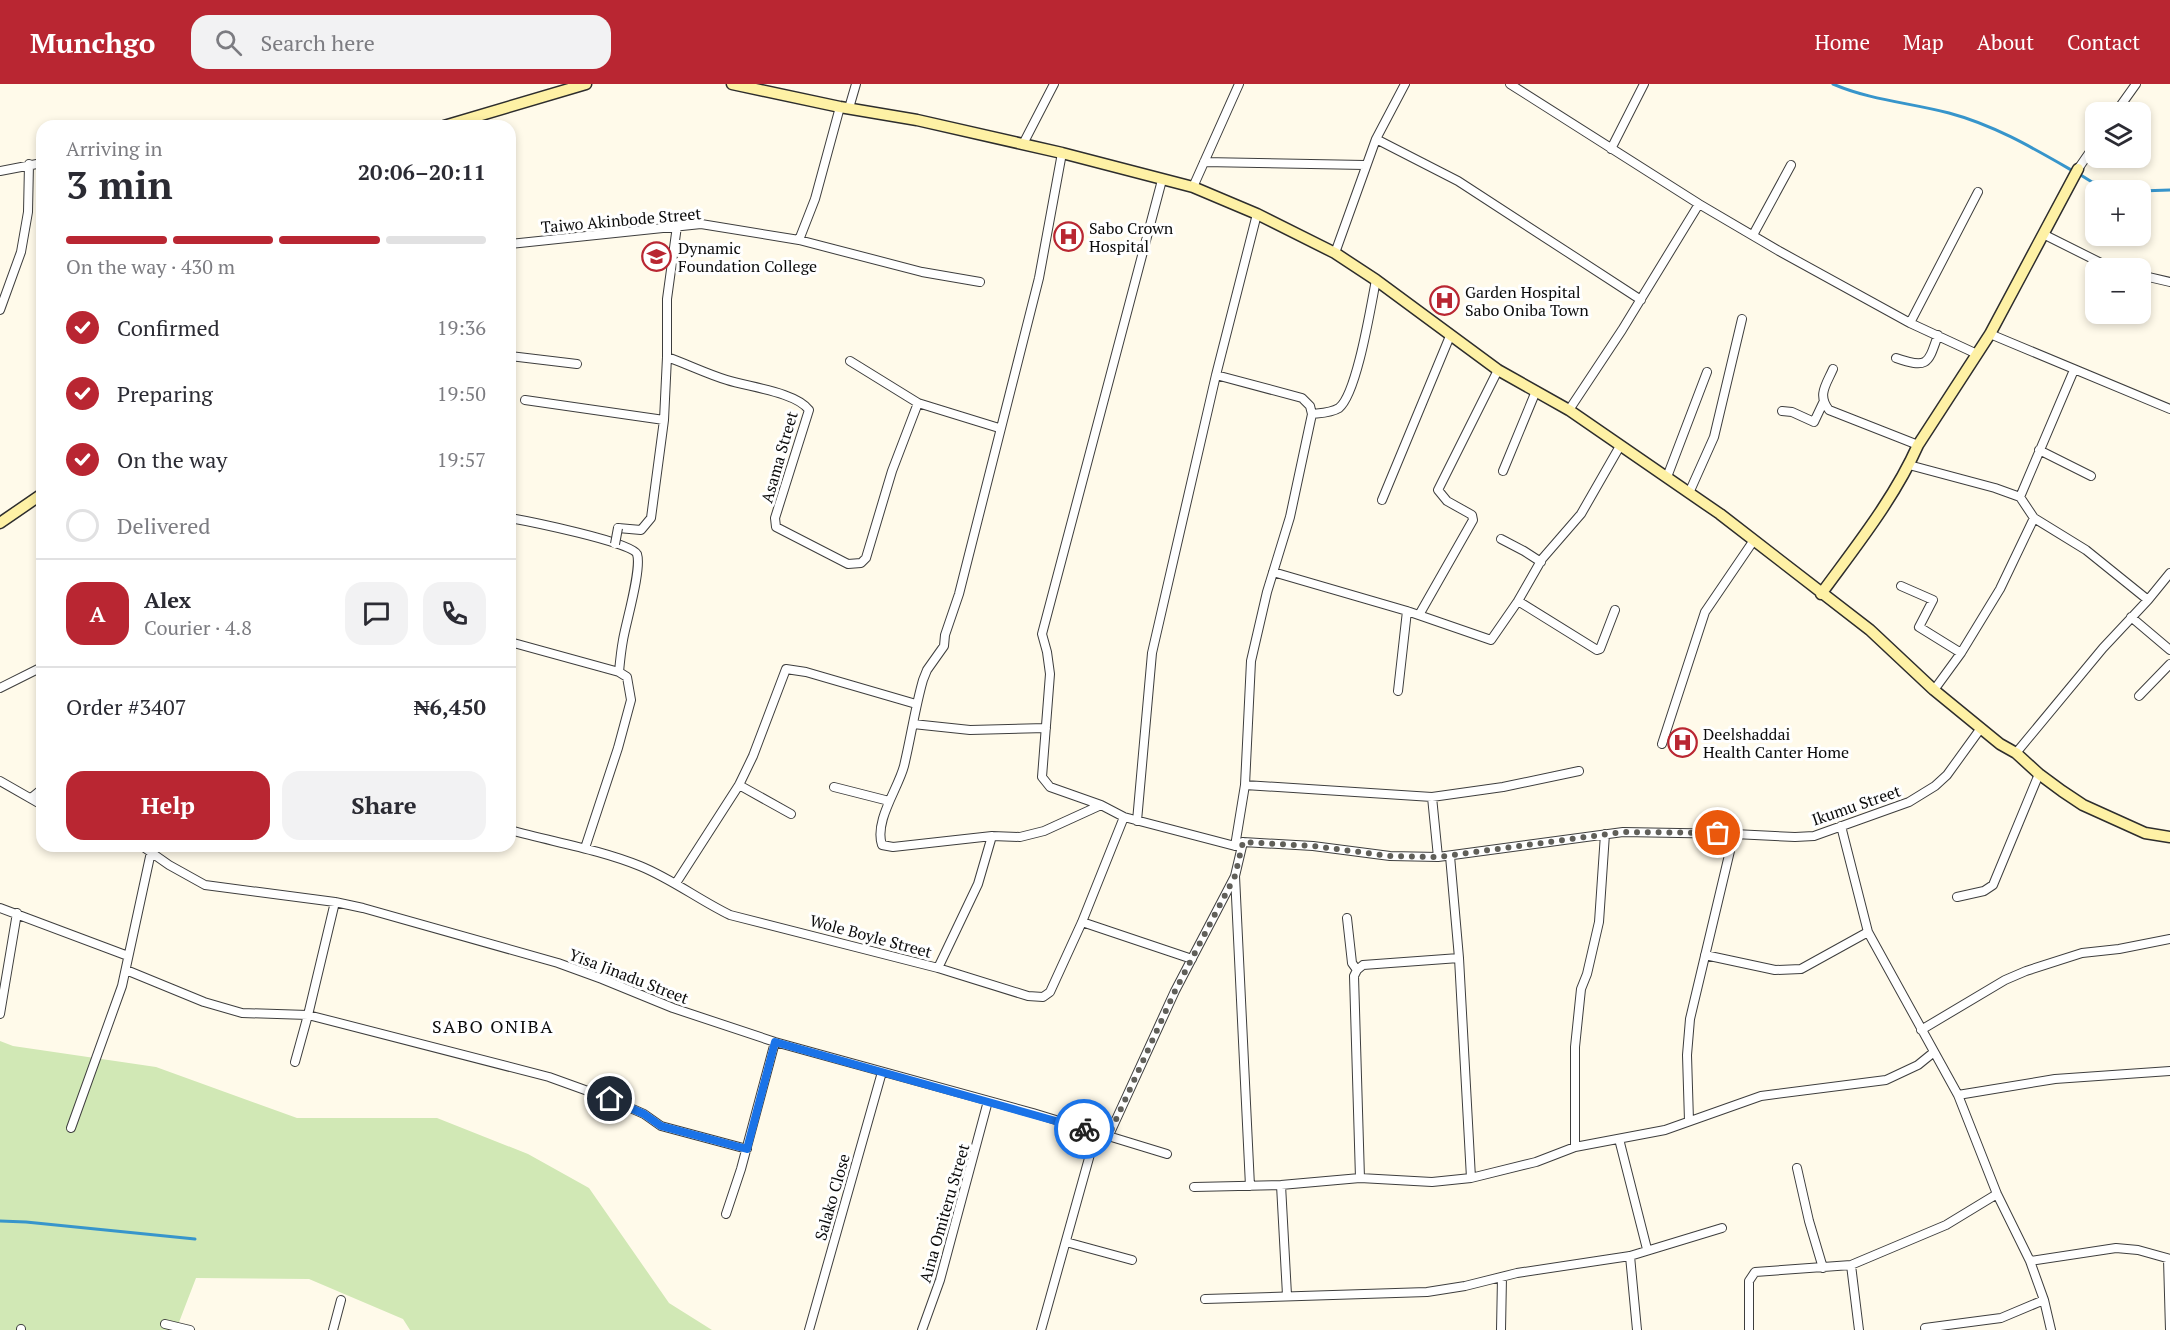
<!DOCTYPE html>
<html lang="en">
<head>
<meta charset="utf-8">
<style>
  :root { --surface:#fff; --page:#f2f2f3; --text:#2b2b33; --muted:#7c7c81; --line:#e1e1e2; --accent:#b92632 }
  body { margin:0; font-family:"PT Serif",serif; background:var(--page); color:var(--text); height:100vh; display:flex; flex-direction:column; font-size:22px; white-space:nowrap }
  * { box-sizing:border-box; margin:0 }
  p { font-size:20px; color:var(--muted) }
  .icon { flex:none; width:33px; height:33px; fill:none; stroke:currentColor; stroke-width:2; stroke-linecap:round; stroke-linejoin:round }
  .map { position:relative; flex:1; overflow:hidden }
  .panel { position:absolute; left:36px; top:36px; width:480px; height:732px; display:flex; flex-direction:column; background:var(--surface); border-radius:18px; box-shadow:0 3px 9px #0003 }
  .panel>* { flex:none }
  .fabs { position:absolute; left:2085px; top:18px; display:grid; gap:12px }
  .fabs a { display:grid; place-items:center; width:66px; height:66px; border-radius:12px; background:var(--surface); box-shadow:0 3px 9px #0003; font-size:30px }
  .pin { position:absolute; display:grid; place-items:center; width:51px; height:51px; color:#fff; margin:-26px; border:3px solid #fff; border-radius:50%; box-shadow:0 2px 6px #0007 }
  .courier { position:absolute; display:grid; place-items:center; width:60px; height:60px; margin:-30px; border:4px solid #1a73e8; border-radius:50%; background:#fff; color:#222; box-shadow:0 2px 8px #0007 }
  .overview em { font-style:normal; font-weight:700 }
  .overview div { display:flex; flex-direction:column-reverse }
  .overview { display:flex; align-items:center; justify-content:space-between; height:102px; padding:0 30px }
  h1 { font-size:39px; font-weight:700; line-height:45px }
  .bar { display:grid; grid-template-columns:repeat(4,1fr); gap:9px 6px; align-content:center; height:72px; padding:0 30px }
  .bar i { height:8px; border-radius:4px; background:var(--line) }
  .bar .on { background:var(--accent) }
  .bar p { grid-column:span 4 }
  .line { display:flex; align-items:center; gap:15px; padding:0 30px; border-top:2px solid var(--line) }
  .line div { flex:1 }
  .round { display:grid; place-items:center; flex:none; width:63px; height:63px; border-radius:18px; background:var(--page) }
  ol { padding:0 30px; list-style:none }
  li { display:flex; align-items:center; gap:18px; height:66px }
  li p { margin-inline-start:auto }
  li .icon { padding:6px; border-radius:50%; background:var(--accent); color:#fff; stroke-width:4 }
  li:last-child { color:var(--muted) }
  li i { width:33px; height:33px; border:3px solid var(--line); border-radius:50% }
  .action { display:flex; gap:12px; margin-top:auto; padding:12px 30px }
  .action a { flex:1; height:69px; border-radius:18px; background:var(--accent); color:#fff; font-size:24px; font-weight:700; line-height:69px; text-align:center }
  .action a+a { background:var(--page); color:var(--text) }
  header { display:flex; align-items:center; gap:36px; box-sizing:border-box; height:84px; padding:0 30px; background:var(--accent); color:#fff }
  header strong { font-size:28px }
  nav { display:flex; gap:33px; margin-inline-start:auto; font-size:21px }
  .search { width:420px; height:54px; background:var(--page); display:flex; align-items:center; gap:15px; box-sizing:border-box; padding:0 21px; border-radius:18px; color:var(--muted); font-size:22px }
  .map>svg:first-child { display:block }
</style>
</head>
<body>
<header>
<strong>Munchgo</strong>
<div class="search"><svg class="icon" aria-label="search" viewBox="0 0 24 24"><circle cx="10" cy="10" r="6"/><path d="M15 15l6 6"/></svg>Search here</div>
<nav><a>Home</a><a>Map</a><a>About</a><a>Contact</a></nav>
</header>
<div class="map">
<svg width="2170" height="1246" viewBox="0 0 2170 1246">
  <rect width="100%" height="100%" fill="#fffaea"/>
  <path fill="#d1e8b5" d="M0 957 13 962 156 983 297 1034H437L528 1070 589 1104 669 1219 712 1246H410L403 1235 309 1195 196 1194 176 1246H0Z"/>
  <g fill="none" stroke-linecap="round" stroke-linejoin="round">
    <path stroke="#3795cb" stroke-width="3" d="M1833 0C1870 16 1911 19 1949 29 1994 41 2033 64 2073 87
      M2079 90 2092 98 2140 106
      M2140 107 2170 106
      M0 1137 26 1138 195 1155"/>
    <defs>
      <path id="street" d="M1510 0 1699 120 1779 167 1910 239 1977 270
        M849 24 856 0
        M2116 28 2136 0
        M1376 55 1458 97 1641 216
        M1023 60 1054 0
        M1611 65 1644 0
        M1204 78 1365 81
        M2078 85 2096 59
        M0 87 42 79
        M1193 103 1239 0
        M2043 150 2107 182 2116 184
        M1753 151 1791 81
        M799 156 815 115 840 23
        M510 160 701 140 799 156 922 188 980 198
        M1335 169 1376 55 1405 0
        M2140 191 2170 198
        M0 226 21 168 28 128 29 80
        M1910 239 1978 108
        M1990 250 2170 325
        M510 272 577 280
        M667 273C687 280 707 290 727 296 748 303 796 308 809 326L775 434 776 443 848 480 861 479 866 474 892 387 918 319
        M1896 274C1928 285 1928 280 1938 251
        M850 277 918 319 999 344
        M1833 285C1826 301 1817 311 1829 326L1918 361
        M1216 291 1302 314 1310 322 1312 330 1290 433 1267 508 1251 577 1245 701
        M525 316 664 336
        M1569 326 1622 246 1699 120
        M1782 327 1792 328 1814 338 1823 319
        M1312 330C1321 329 1331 329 1339 324 1357 310 1371 221 1376 196
        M2039 366 2091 392
        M1909 381 1995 404 2020 413 2034 434 2086 466 2148 516
        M1503 387 1536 307
        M1667 393 1707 288
        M1689 409 1714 353 1742 235
        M2020 413 2074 286
        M1382 416 1450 252
        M510 434C527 437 632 458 637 470 642 485 626 538 623 556 621 567 620 577 619 588L627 593 631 616 618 664 585 764
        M618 444 641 446 651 434 664 336 667 273V215L677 142
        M1501 455 1524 467 1541 478
        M1273 488 1407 527 1491 556 1518 517 1542 475 1581 430 1620 362
        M1901 502 1933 516 1919 543 1961 569
        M1518 517 1597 566 1600 565 1615 526
        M1419 531 1473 436 1472 431 1447 417 1438 406 1498 286
        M2131 533 2170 566
        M510 558 619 588
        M0 604 42 583
        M1934 606 1961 569 2000 505 2034 434
        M1398 607 1407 527
        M2139 612 2170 580
        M913 640 970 646 1046 644
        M1662 660 1705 528 1754 456
        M2016 669 2103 564 2148 516 2170 489
        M0 697 42 721
        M739 701 791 730
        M834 703 889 717
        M1432 713 1438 773
        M31 714 42 705
        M1101 721 1050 703 1042 693 1050 590 1047 568 1042 550 1162 96
        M1137 737 1152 569 1216 291 1257 130
        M1841 742 1868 848 1958 1011 1997 1110 2030 1177 2044 1216 2051 1246
        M510 746C553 758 598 765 640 782 672 795 699 816 730 831L938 884 1028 912 1043 913 1050 908 1082 838 1124 733
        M992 752 893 763 882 761C874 737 898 705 904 682 911 653 915 624 923 596L927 586 944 562 945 551 959 510 1039 194 1062 69
        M142 762 169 781 205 801 335 818 363 824 558 879 602 895 673 924 775 958 1033 1029 1167 1070
        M1235 762 1245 701 1432 713 1503 703 1579 687
        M1450 772 1459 874 1471 1094
        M1235 792 1250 1102
        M676 799 739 701 753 672 786 585 806 588 916 620
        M1957 813 1984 807 1993 801 2039 690
        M335 818 308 931 549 993 610 1015 644 1030 661 1042 747 1065
        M0 824 128 872
        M1347 834 1352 879 1357 886
        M1082 838 1192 875
        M1705 871 1775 886 1801 885 1868 848
        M938 884 978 800 992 752 1020 753 1044 747 1101 721 1124 733 1235 762 1243 758 1313 762 1390 772 1438 773 1623 748 1734 750 1795 753 1814 752 1909 718 1935 702 1947 691 1981 644
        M126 886 204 918 242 929 308 931 295 978
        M0 930 17 829
        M1921 946 2005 896 2026 887 2082 869 2119 865 2170 855
        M1958 1011 2055 995 2170 987
        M1689 1037 1687 971 1690 935 1734 750
        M71 1044 122 902 151 768
        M1109 1051 1175 907 1235 792 1243 758
        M1619 1055 1647 1165
        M1575 1063V963L1581 905 1587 890 1599 838 1605 750
        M1797 1084 1809 1137 1823 1184
        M1360 1094 1354 892 1357 886 1363 881 1459 874
        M1281 1101 1287 1211
        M1194 1103 1281 1101 1360 1094 1432 1098 1471 1094 1536 1078 1575 1063 1665 1046 1761 1012 1886 996 1918 981 1934 968
        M726 1130 741 1085 775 958
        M1066 1158 1132 1176
        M1630 1172 1637 1246
        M2168 1175 2170 1246
        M2030 1177 2116 1164 2138 1166 2170 1175
        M1851 1181 1859 1246
        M1205 1215 1427 1208 1465 1202 1517 1189 1630 1172 1722 1144
        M165 1240 190 1246
        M1925 1244 2001 1234 2044 1216
        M21 1246V1245
        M333 1246 341 1216
        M809 1246 882 988
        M922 1246 940 1196 988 1017
        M1041 1246 1096 1049
        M1501 1246 1502 1193
        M1749 1246V1197L1755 1188 1851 1181 1946 1141 1997 1110"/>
      <path id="secondary" d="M732 0 840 23 917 36 1062 69 1193 103 1257 130 1335 169 1376 196 1498 286 1569 326 1720 430 1870 546 1934 606 2000 660 2016 669 2039 690 2062 707 2083 721 2145 749 2170 753
        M444 42 586 0
        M0 439 42 410
        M1821 510C1856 462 1894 415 1918 361L1990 250 2078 85"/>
    </defs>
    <use href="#street" stroke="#3e3e3e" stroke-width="10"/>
    <use href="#secondary" stroke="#2d2d2d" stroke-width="13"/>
    <use href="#street" stroke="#fff" stroke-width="8"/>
    <use href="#secondary" stroke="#fef1a5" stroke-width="10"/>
    <defs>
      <path id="street-bridge" d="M615 460 618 444"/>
    </defs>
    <use href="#street-bridge" stroke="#3e3e3e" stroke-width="10" stroke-linecap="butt"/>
    <use href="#street-bridge" stroke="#fff" stroke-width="8"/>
  </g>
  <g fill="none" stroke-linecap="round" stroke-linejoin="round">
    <path stroke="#605f59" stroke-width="6" stroke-dasharray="0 10.8" d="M1084 1045 1109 1051 1175 907 1235 792 1243 758 1313 762 1390 772 1438 773 1623 748 1718 749"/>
    <path stroke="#1a73e8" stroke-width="8" d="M610 1015 644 1030 661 1042 747 1065 775 958 1084 1045"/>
  </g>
  <defs>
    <symbol id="hospital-ring" viewBox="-11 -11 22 22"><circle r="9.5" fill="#fff" stroke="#b92632" stroke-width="1.5"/><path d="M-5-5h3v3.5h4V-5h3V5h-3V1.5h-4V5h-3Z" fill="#b92632"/></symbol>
    <symbol id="school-ring" viewBox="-11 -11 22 22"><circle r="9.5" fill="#fff" stroke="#b92632" stroke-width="1.5"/><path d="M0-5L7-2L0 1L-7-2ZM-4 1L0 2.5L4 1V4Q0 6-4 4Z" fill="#b92632"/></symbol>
  </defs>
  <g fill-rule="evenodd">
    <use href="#hospital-ring" x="1052" y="136" width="33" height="33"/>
    <use href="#school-ring" x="640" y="156" width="33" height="33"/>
    <use href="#hospital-ring" x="1428" y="200" width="33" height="33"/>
    <use href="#hospital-ring" x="1666" y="642" width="33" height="33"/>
  </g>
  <g text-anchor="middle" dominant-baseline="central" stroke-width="6" stroke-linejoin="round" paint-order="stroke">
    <g font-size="16" fill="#0b0b0b" stroke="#fff">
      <text transform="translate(621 136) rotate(-5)">Taiwo Akinbode Street</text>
      <text transform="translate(779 373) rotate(-74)">Asama Street</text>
      <text transform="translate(1856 721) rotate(-19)">Ikumu Street</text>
      <text transform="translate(871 852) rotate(15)">Wole Boyle Street</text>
      <text transform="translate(629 892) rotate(21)">Yisa Jinadu Street</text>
      <text transform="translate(832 1113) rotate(-74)">Salako Close</text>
      <text transform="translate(944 1129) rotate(-74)">Aina Omiteru Street</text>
    </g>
    <g font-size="16" fill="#0b0b0b" stroke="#fff" text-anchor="start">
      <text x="1089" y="144">Sabo Crown<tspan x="1089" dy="18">Hospital</tspan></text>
      <text x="678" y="164">Dynamic<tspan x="678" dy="18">Foundation College</tspan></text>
      <text x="1465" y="208">Garden Hospital<tspan x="1465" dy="18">Sabo Oniba Town</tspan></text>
      <text x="1703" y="650">Deelshaddai<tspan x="1703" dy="18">Health Canter Home</tspan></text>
    </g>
    <g font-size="18" letter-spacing="1.5" fill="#0b0b0b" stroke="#fff">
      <text x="493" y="942">SABO ONIBA</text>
    </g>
  </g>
</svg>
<div class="fabs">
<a><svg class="icon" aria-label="layers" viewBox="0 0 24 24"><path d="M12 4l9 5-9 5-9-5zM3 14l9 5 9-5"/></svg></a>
<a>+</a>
<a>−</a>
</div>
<div class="pin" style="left:1718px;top:749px;background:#ea580c"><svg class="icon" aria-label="bag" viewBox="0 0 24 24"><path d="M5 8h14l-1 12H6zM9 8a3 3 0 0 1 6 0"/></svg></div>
<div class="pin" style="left:610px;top:1015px;background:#1f2937"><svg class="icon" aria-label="home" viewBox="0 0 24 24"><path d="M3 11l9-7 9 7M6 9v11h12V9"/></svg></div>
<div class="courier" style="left:1084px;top:1045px"><svg class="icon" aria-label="bike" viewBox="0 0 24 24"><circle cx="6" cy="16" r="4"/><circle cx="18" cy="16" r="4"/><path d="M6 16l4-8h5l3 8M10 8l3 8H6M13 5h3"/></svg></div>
<section class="panel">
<div class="overview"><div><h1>3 min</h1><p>Arriving in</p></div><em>20:06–20:11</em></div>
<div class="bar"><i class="on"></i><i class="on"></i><i class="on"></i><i></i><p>On the way · 430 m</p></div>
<ol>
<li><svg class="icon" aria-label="check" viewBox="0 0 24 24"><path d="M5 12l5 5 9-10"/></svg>Confirmed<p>19:36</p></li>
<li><svg class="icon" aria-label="check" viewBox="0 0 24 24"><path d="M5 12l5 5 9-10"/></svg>Preparing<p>19:50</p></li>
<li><svg class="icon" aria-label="check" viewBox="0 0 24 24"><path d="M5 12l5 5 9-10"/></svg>On the way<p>19:57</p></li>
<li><i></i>Delivered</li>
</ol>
<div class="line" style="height:108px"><b class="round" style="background:var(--accent);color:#fff">A</b><div><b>Alex</b><p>Courier · 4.8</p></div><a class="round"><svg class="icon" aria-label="chat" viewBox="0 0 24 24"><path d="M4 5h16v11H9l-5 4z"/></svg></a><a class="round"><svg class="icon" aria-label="phone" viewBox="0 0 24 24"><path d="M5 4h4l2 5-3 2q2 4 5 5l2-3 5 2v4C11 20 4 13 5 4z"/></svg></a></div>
<div class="line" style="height:78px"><div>Order #3407</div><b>₦6,450</b></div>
<div class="action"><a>Help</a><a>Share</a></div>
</section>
</div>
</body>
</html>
